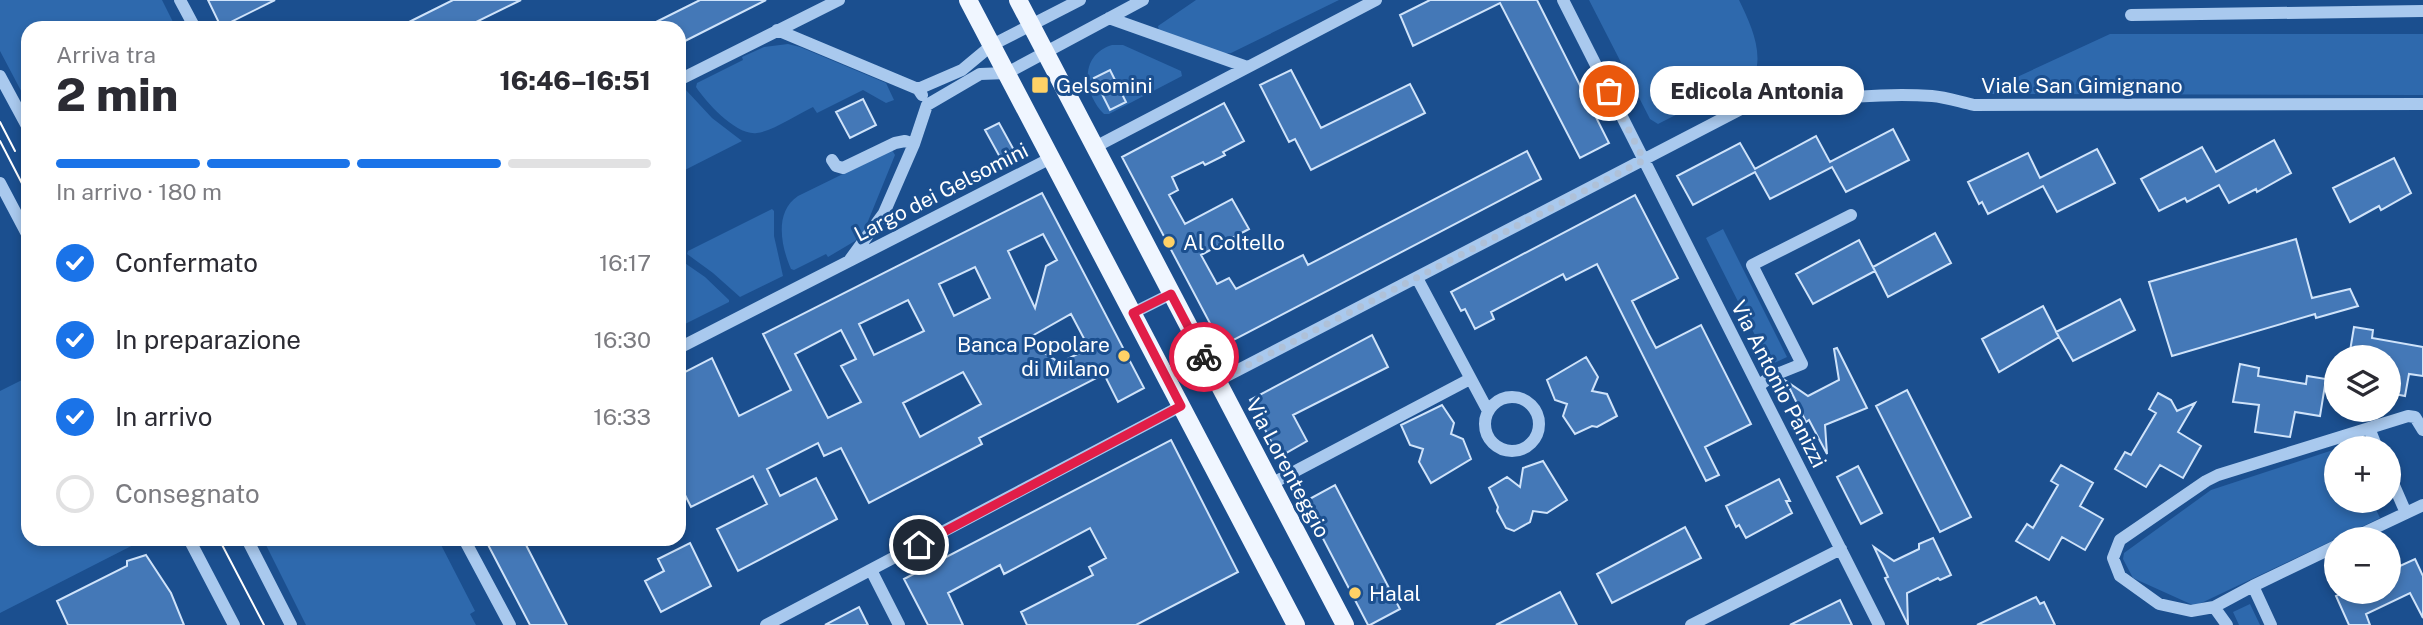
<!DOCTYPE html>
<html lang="it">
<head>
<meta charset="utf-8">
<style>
  :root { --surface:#fff; --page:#f2f2f3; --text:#2b2b33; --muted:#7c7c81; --line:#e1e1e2; --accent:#1a73e8 }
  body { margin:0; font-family:"Public Sans",sans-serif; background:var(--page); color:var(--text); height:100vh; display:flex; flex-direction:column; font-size:26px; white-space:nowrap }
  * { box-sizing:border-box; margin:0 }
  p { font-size:23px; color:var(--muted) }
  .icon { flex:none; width:38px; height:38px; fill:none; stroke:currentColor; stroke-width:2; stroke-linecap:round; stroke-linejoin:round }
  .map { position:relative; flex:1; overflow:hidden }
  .drawer { position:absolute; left:21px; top:21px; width:665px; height:525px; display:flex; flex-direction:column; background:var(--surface); border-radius:21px; box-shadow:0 4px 10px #0003 }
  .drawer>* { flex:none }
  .controls { position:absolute; left:2324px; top:345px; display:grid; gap:14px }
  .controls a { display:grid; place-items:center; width:77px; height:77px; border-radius:50%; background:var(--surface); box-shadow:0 4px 10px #0003; font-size:35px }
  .pin { position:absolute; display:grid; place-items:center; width:60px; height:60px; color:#fff; margin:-30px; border:4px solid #fff; border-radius:50%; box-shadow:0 2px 7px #0007 }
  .courier { position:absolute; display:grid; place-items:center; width:70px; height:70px; margin:-35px; border:5px solid #e11d48; border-radius:50%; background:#fff; color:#222; box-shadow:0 2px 9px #0007 }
  .bubble { position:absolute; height:49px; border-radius:24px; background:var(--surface); box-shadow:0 4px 10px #0003; font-size:23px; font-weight:800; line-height:49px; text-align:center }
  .overview em { font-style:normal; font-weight:800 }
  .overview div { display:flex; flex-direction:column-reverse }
  .overview { display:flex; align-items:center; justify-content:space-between; height:119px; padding:0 35px }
  h1 { font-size:46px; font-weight:800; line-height:52px }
  .bar { display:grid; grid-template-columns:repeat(4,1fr); gap:10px 7px; align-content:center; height:84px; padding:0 35px }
  .bar i { height:9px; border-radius:5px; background:var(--line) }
  .bar .on { background:var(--accent) }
  .bar p { grid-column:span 4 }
  ol { padding:0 35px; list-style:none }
  li { display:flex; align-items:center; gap:21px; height:77px }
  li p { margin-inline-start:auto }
  li .icon { padding:7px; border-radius:50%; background:var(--accent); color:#fff; stroke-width:4 }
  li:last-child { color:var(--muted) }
  li i { width:38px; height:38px; border:4px solid var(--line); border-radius:50% }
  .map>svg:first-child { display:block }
</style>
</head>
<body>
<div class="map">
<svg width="2423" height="625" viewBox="0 0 2423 625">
  <rect width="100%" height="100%" fill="#1b4f8f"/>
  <path fill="#2e69ad" d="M0 0H162L176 28H28V104L0 51Z
    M1196 0H1339L1231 53 1219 54 1159 31 1158 26Z
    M1589 0H1739C1753 29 1771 67 1742 93 1736 98 1729 102 1723 105L1717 94 1658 124 1650 119Z
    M2110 34H2423V95L1990 94 1991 89Z
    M788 44 800 47 886 83 894 100 886 103 863 90 817 113 813 107C798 114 773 131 757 133 736 136 706 102 696 87L697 83 743 60 742 57 764 47Z
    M1112 45H1123L1181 71 1182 76 1109 114H1104C1083 93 1079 55 1112 45Z
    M685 89 712 118 742 141 679 173V92Z
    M892 150 895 155 864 231 855 241 828 257 826 254 794 270 791 269C781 246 774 212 798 196Z
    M772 209 774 211V236L783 276 740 297 713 273 687 254 688 251Z
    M1723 229 1787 357 1770 365 1706 238Z
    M679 259 705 277 729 300V302L679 327Z
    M28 377V539H145L0 613V391Z
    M2336 449V500L2372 501 2380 518 2195 606 2133 578 2123 559 2124 553 2211 490Z
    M263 539H438L475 611 470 614 476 625H306Z
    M2250 604 2260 625H2239L2233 612Z"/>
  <path fill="#4478b7" stroke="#cfe3fa" stroke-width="2" fill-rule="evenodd" d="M208 0H275L221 27Z
    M453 0H521L464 28H397Z
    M700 0H766L679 44V28H644Z
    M1430 0H1537L1609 143 1580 158 1500 3 1413 46 1400 15Z
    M1110 70 1126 102 1110 110 1094 78Z
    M1291 70 1321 128 1410 84 1425 113 1311 170 1295 139 1289 142 1260 85Z
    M863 99 876 125 850 138 836 112Z
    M1224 103 1244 141 1223 152 1225 155 1205 165 1203 162 1172 177 1178 190 1169 195 1185 224 1232 199 1249 229 1201 255 1217 284 1229 278 1236 289 1303 255 1308 265 1527 151 1541 179 1222 346 1122 157Z
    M999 123 1015 152 1001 159 985 130Z
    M1893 129 1909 160 1846 192 1832 167 1770 199 1755 172 1693 205 1677 176 1740 143 1755 169 1816 136 1830 162Z
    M2274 140 2291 173 2257 192 2256 189 2229 203 2219 185 2187 202 2185 198 2159 211 2141 179 2202 147 2216 172Z
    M2097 149 2115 183 2057 212 2043 186 1988 214 1982 202 1979 204 1968 182 2028 153 2040 178Z
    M2394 158 2411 193 2381 210 2379 206 2350 222 2333 188Z
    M1042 193 1144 388 1118 402 1104 374 979 438 982 444 869 503 841 448 824 456 818 443 767 469 780 496 816 478 837 519 738 571 717 529 767 504 753 476 691 507 679 483V375L712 358 739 416 791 390 763 334ZM1043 234 1057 260 1046 266 1035 308 1008 251ZM975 267 990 298 954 316 939 284ZM908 300 924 331 874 355 859 324ZM1071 314 1089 348 1060 363 1025 340ZM841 330 856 359 841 366 861 402 828 418 795 354ZM963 372 981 404 920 437 903 403Z
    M1635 195 1678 278 1632 301 1648 333 1656 348 1701 325 1751 424 1705 447 1719 475 1706 481 1597 264 1566 280 1563 274 1491 312 1494 319 1475 329 1465 309 1461 311 1451 292Z
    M1935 233 1951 263 1888 297 1873 267Z
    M2296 239 2312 298 2350 289 2358 306 2316 318 2315 314 2172 356 2149 282Z
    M1859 240 1875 271 1813 304 1796 274Z
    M2120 299 2135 330 2073 361 2056 332Z
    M2043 306 2059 337 1999 372 1982 339Z
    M2354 327 2373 330 2372 338 2423 347V376L2409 374 2405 396 2389 393V357H2349Z
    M1372 335 1388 367 1293 415 1307 441 1279 457 1250 400Z
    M1837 348 1867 408 1825 425 1827 454 1809 420 1806 422 1786 381 1808 396 1839 380 1834 349Z
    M1586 357 1598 377 1592 391 1607 394 1617 416 1597 427 1592 426 1575 434 1563 416 1567 404 1555 400 1547 380Z
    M2240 364 2259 368 2258 376 2306 384 2307 376 2326 379 2320 416 2295 412 2290 437 2255 432 2259 405 2233 402Z
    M1907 390 1971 517 1940 532 1876 406Z
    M2158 393 2171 400 2177 411 2195 403 2178 432 2201 446 2183 478 2160 465 2146 487 2115 469 2125 452 2131 455 2156 413 2149 409Z
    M1442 405 1454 423 1451 434 1463 439 1471 459 1431 483 1419 462 1423 449 1410 445 1401 425Z
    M1171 440 1238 572 1136 625H1027L1021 612 1093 575 1089 567 1106 558 1090 528 1004 574 1000 565 948 593 963 625H928L904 579Z
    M1543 461 1567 500 1547 513 1533 511 1530 522 1514 531 1506 528 1497 511 1498 507 1489 488 1507 477 1520 487 1523 468Z
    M2061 465 2093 483 2080 506 2103 519 2085 550 2062 537 2049 560 2016 541 2027 524 2033 528 2058 485 2051 481Z
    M1858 466 1882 513 1861 524 1837 477Z
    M1779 479 1790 501H1786L1792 513 1746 538 1739 525 1736 527 1726 506Z
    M1335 485 1400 609 1370 625H1368L1304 502Z
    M1685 527 1701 558 1612 603 1597 574Z
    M1933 538 1951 575 1940 580 1938 578 1907 593 1908 625 1885 578 1888 577 1874 547 1894 561 1919 549V544Z
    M485 539H523L567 625H530Z
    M690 543 711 586 661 612 645 581 664 571 658 559Z
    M146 555 171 593 184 625H68L57 601 127 566V561Z
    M2415 559 2423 576V618L2410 593 2366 614 2370 625H2349L2336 596 2345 592H2389V571Z
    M1560 592 1577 625H1496Z
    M2036 597 2040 604 2044 602 2055 625H1977Z
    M1840 600 1852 625H1790Z
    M859 607 868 625H825Z"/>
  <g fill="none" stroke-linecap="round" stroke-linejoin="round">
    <path stroke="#a9c9ee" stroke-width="12" d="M180 0 195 28
      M1563 0 1879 625
      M2131 15 2423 11
      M1109 18 1247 67
      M777 30 918 89 922 95
      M0 76 28 128
      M679 80 839 0
      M918 89 962 70 992 45 1080 0
      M1095 147 1376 0
      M832 160 836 166 843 168 895 143 905 141 914 144
      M0 183 28 236
      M849 261 884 213 914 144 927 105 980 74 1007 73 1143 0
      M1417 278 1488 411
      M1133 313 1171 294
      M679 348 1051 158
      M1217 381 1743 108C1806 102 1868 92 1932 96 1946 97 1960 102 1974 105L2423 104
      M1758 386 1772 376 1802 364 1752 265 1851 215
      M1485 424a27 27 0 1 1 54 0a27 27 0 1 1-54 0Z
      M2369 428 2377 448
      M2389 474 2406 513
      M1271 484 1470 379
      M189 539 234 625
      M247 539 291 625
      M464 539 510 625
      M2351 539 2423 505
      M2336 546 2253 586 2214 607 2191 611 2159 604 2120 576 2113 558 2120 540 2206 481 2218 475 2408 416 2415 417 2423 430
      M871 570 899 625
      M2253 586 2271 625
      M2214 607 2227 625
      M766 625 1181 406
      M1691 625 1841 549"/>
    <path stroke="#f0f6ff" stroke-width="18" d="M968 0 1296 625
      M1018 0 1345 625"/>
    <path stroke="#fff" stroke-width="2" d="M0 122 15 151
      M0 141 28 195
      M219 539 264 625"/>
  </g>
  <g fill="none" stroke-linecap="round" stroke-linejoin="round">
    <path stroke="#afc1d8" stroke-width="7" stroke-dasharray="0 12.6" d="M1204 357 1217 381 1644 160 1609 91"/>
    <path stroke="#e11d48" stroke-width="9" d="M919 545 1181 406 1133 313 1171 294 1204 357"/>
  </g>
  <g fill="#ffd166" stroke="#1b4f8f" stroke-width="2.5">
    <rect x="1031" y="76" width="18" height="18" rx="3.5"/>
    <circle cx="1169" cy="242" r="7"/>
    <circle cx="1124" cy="356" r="7"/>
    <circle cx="1355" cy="593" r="7"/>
  </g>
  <g text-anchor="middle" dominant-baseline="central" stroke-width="6" stroke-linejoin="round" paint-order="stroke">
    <g font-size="21" fill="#fff" stroke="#1b4f8f" text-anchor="start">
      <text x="1056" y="85">Gelsomini</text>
      <text x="1183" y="242">Al Coltello</text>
      <text x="1110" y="344" text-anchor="end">Banca Popolare<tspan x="1110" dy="24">di Milano</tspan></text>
      <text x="1369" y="593">Halal</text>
    </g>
    <g font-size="21" fill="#fff" stroke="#1b4f8f">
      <text x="2082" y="85">Viale San Gimignano</text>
      <text transform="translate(941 192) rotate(-27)">Largo dei Gelsomini</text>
      <text transform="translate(1779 384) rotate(63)">Via Antonio Panizzi</text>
      <text transform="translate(1288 468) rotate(62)">Via Lorenteggio</text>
    </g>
  </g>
</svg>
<div class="controls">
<a><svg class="icon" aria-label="layers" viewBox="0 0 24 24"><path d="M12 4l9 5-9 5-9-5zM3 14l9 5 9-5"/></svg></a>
<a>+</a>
<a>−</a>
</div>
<div class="pin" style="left:1609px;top:91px;background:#ea580c"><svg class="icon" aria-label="bag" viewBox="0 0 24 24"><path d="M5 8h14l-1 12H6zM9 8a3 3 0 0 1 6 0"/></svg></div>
<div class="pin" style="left:919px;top:545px;background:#1f2937"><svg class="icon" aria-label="home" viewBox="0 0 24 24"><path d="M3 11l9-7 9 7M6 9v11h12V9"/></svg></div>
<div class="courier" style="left:1204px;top:357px"><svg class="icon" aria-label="bike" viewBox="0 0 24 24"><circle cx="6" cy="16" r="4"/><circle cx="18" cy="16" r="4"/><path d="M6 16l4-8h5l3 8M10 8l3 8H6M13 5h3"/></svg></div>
<div class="bubble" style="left:1650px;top:66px;width:214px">Edicola Antonia</div>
<section class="drawer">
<div class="overview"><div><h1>2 min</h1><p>Arriva tra</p></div><em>16:46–16:51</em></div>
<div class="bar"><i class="on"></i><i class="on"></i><i class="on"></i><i></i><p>In arrivo · 180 m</p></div>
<ol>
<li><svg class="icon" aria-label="check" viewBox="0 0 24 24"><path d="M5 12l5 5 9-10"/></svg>Confermato<p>16:17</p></li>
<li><svg class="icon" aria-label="check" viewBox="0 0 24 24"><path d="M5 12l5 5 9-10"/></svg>In preparazione<p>16:30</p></li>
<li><svg class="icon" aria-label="check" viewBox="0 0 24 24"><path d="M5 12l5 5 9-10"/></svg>In arrivo<p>16:33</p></li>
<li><i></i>Consegnato</li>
</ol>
</section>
</div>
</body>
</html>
